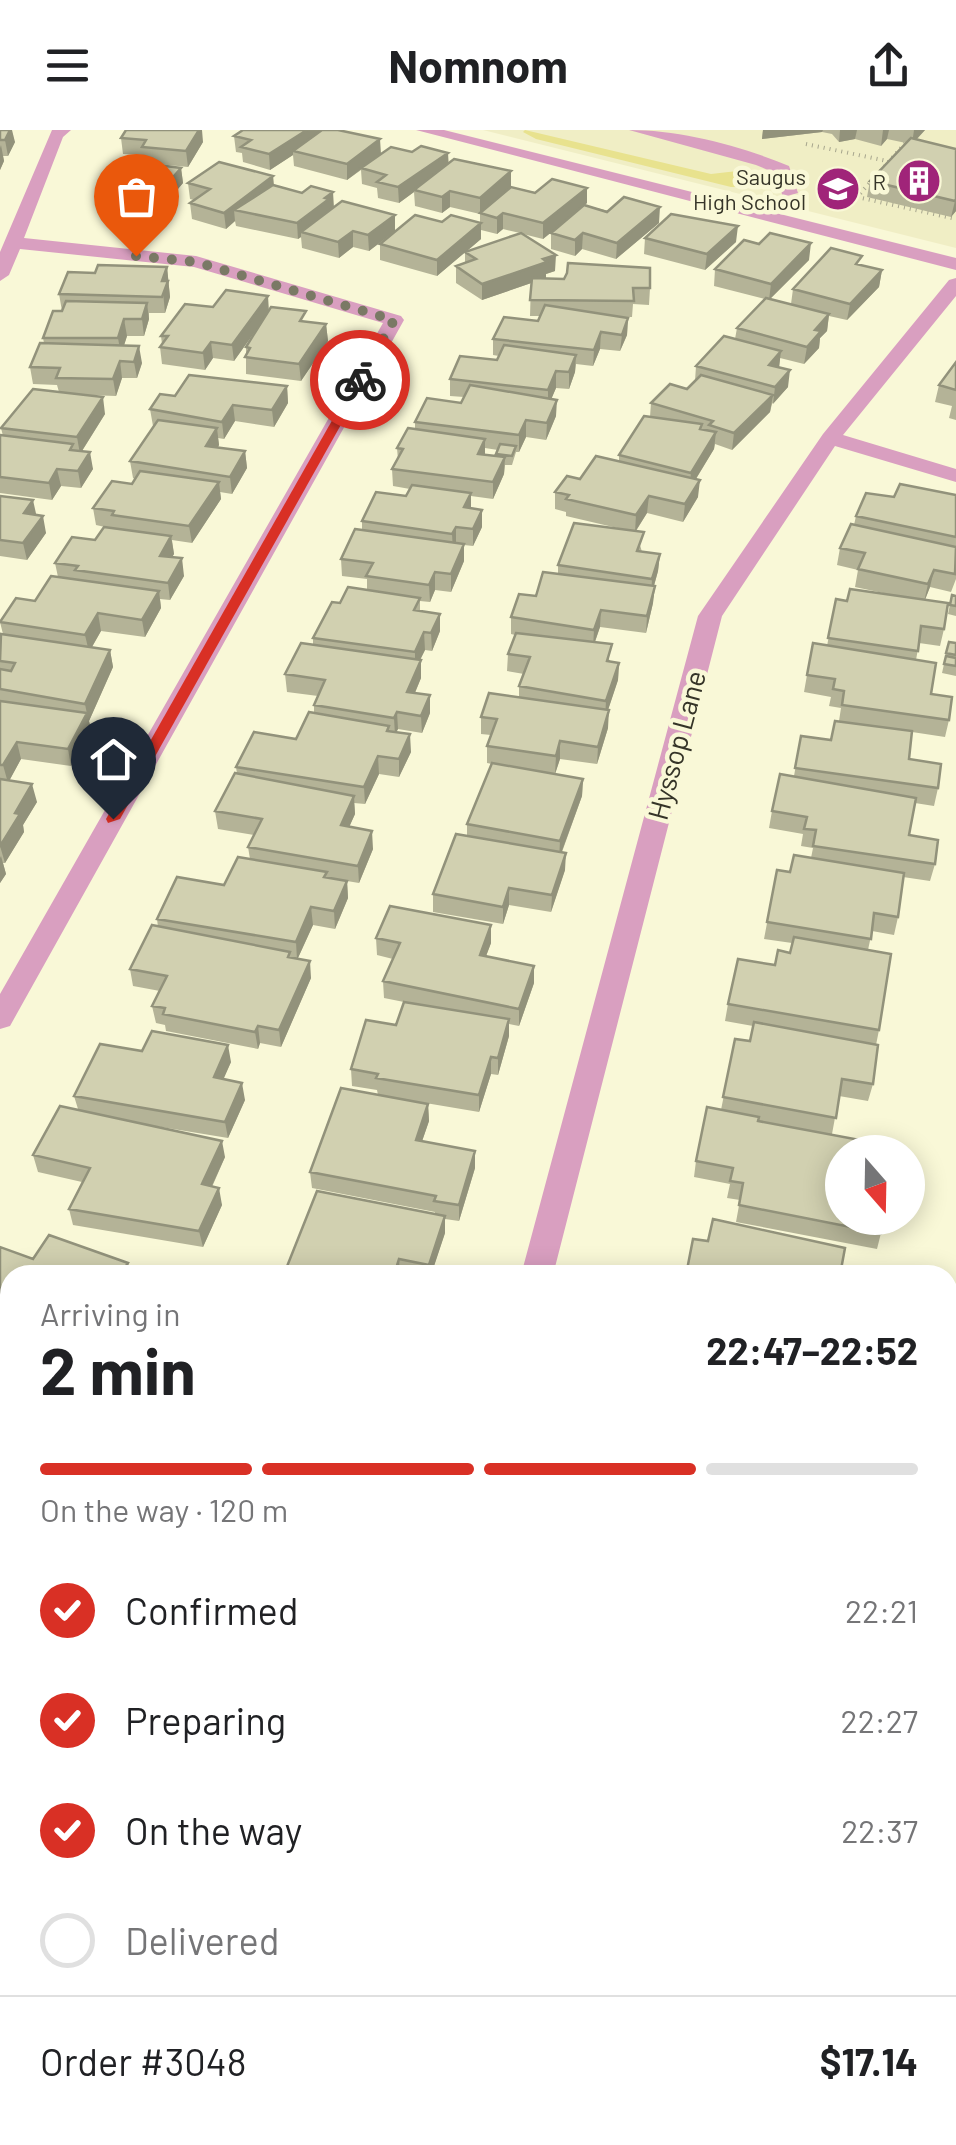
<!DOCTYPE html>
<html lang="en">
<head>
<meta charset="utf-8">
<style>
  :root { --surface:#fff; --page:#f2f2f2; --text:#202124; --muted:#757577; --line:#e0e0e0; --accent:#d93025 }
  body { margin:0; font-family:Barlow,sans-serif; background:var(--page); color:var(--text); height:100vh; display:flex; flex-direction:column; font-size:38px; white-space:nowrap }
  * { box-sizing:border-box; margin:0 }
  p { font-size:32px; color:var(--muted) }
  .icon { flex:none; width:55px; height:55px; fill:none; stroke:currentColor; stroke-width:2; stroke-linecap:round; stroke-linejoin:round }
  .map { position:relative; flex:1; overflow:hidden }
  .details { position:absolute; left:0px; top:1135px; width:958px; height:880px; display:flex; flex-direction:column; background:var(--surface); border-radius:30px 30px 0 0; box-shadow:0 5px 25px #0003 }
  .details>* { flex:none }
  .needle { width:65px; rotate:160deg }
  .fabs { position:absolute; left:825px; top:1005px; display:grid; gap:20px }
  .fabs a { display:grid; place-items:center; width:100px; height:100px; border-radius:50%; background:var(--surface); box-shadow:0 5px 25px #0003; font-size:50px }
  .pin { position:absolute; display:grid; place-items:center; width:85px; height:85px; color:#fff; margin:-102px -42px; border-radius:50% 50% 50% 0; rotate:-45deg; box-shadow:0 0 10px #0007 }
  .pin .icon { rotate:45deg }
  .courier { position:absolute; display:grid; place-items:center; width:100px; height:100px; margin:-50px; border:8px solid #d93025; border-radius:50%; background:#fff; color:#222; box-shadow:0 2px 12px #0007 }
  .head em { font-style:normal; font-weight:700 }
  .head div { display:flex; flex-direction:column-reverse }
  .head { display:flex; align-items:center; justify-content:space-between; height:170px; padding:0 40px }
  h1 { font-size:65px; font-weight:700; line-height:75px }
  .bar { display:grid; grid-template-columns:repeat(4,1fr); gap:15px 10px; align-content:center; height:120px; padding:0 40px }
  .bar i { height:12px; border-radius:8px; background:var(--line) }
  .bar .active { background:var(--accent) }
  .bar p { grid-column:span 4 }
  .line { display:flex; align-items:center; gap:25px; padding:0 40px; border-top:2px solid var(--line) }
  .line div { flex:1 }
  ol { padding:0 40px; list-style:none }
  li { display:flex; align-items:center; gap:30px; height:110px }
  li p { margin-inline-start:auto }
  li .icon { padding:10px; border-radius:50%; background:var(--accent); color:#fff; stroke-width:4 }
  li:last-child { color:var(--muted) }
  li i { width:55px; height:55px; border:5px solid var(--line); border-radius:50% }
  header { display:flex; justify-content:space-between; align-items:center; height:130px; padding:0 40px; background:var(--surface); font-size:45px; font-weight:700 }
  .map>svg:first-child { display:block }
</style>
</head>
<body>
<header><svg class="icon" aria-label="menu" viewBox="0 0 24 24"><path d="M4 6h16M4 12h16M4 18h16"/></svg>Nomnom<svg class="icon" aria-label="share" viewBox="0 0 24 24"><path d="M12 15V3M7 8l5-5 5 5M5 13v7h14v-7"/></svg></header>
<div class="map">
<svg width="956" height="2015" viewBox="0 0 956 2015">
  <rect width="100%" height="100%" fill="#f9f8d7"/>
  <path fill="#f0eec5" d="M483 0H956V118Z"/>
  <path fill="#e8e28e" d="M525 0 711 44 746 40 757 47 748 57H731L536 9 523 2Z
    M948 1482 956 1484V2015H242L246 2005H948Z"/>
  <path fill="#f6c0de" stroke="#bc96a7" stroke-width="2.5" d="M441 2005H714L712 2015H439Z"/>
  <g fill="none" stroke-linecap="round" stroke-linejoin="round">
    <path stroke="#a6a58d" stroke-width="4" stroke-dasharray="1 5" stroke-linecap="butt" d="M917 0 857 67 956 89
      M806 14 887 31"/>
    <path fill="#d99fc0" fill-rule="evenodd" d="M52 0H71L63 7 24 108 196 126 401 186 404 190 10 896 0 899V864L383 193 194 137 20 119 9 145 0 151V122Z
      M416 0H444L956 128V140Z
      M629 0C681 0 741 16 789 36L798 63 783 67 775 43 756 35Z
      M956 148V166L843 305 956 339V352L835 316 722 486 553 1145H521L698 486 823 304 949 150Z
      M0 1810 10 1814V1854L0 1850Z
      M79 2005H124L119 2015H75Z"/>
  </g>
  <path fill="#b4b397" fill-rule="evenodd" d="M0 0 15 12 8 26H3L4 31 0 40Z
    M763 0H925L917 9 956 19V81L951 87 867 67 870 51 906 13 887 9 881 16 855 9 839 12 832 4 822 2 762 9Z
    M234 6 448 33 511 57 587 73 584 75 659 93 616 129 582 119 575 126 551 119V103L573 85 543 109 523 104 555 141 546 144V148L544 149 650 158 649 175 633 174 632 187H622L628 188 627 205 620 221 600 219 593 236 576 234 575 242 569 259 556 258 551 269 556 286 546 310 526 307 519 322H516L512 335H505L504 344 493 369 471 366V378L482 397 473 416 464 415V431L451 462 435 460 430 472 420 471V481L440 501 432 521 425 520 420 530 421 548 415 563 430 583 422 603 398 599 396 602 411 622 399 647 379 644 365 674 354 673 355 684 349 697 373 719 359 753 347 751 348 768 335 799 313 795 298 828 311 848 281 917 260 913 258 919 166 901 165 895 156 893 152 876 160 861 133 856 130 839 158 797 157 789 224 755 250 729 248 717 254 705 218 699 215 681 237 644 236 637 296 609 314 582V575L318 566 287 562 285 544 313 514V508L340 473 367 460V449L342 446 341 429 362 400V391L406 366 410 359 393 356 392 339 398 330 397 318 415 299V292L461 273 464 267 450 266V249L497 230 499 226 493 225V209L538 191 540 186H530L531 153 482 170 456 153V136L465 133V122L437 146 380 130V114L442 92H480V84L450 77 442 83 415 76 414 62 399 73 378 68 377 58 362 54 361 40 347 50 294 36 293 25 270 40 243 32 242 23 236 22ZM503 99 520 103 466 122 481 109V100L497 104ZM485 318 498 320 496 326 485 325Z
    M121 8 203 12 188 37 148 33 181 38 183 53 155 86 123 82 122 73 107 71 105 55 144 33 143 25 123 24Z
    M273 46 274 55 334 77 395 85V101L369 121 353 117 339 128 302 118 301 107 298 109 236 96 235 91 226 99 192 89 190 73 194 70 190 69 188 53Z
    M645 108 736 112 705 140 644 124Z
    M809 130 770 169 791 174 793 159 861 135 882 140 879 157 847 190 829 186 827 201 820 208 819 218 804 234 780 228 779 237 788 257 772 274 770 282 732 320 715 314 714 319 696 349 698 367 683 392 647 383 636 401 642 422 660 424 658 441 654 456 653 473 646 503 600 497 595 512 611 532 619 533 618 550 608 580V598L597 634 560 629 555 644 583 649 582 666 562 722 565 740 551 782 509 775 503 794 433 782V764L467 706V694L492 634 487 633V616L491 605 481 604V587L519 567V556L524 544 507 541 508 524 515 505 511 504V487L536 466 558 444V435L626 400 566 386V382L555 379V362L619 331V325L650 287 651 273 687 259 695 251 696 236 735 209 737 198 765 169 714 156 715 139Z
    M167 137 170 167 165 183H149V189L144 206H127L124 215 142 233 137 248H122L116 266 88 265 105 284 82 321 93 339 81 358 61 356 52 370 0 363V306H3L1 298 59 262 57 255 33 254 30 237 44 213 43 208 62 181 59 164 95 143Z
    M213 177 269 180 307 192 326 194 328 211 301 251 246 244V217L258 197 234 231 213 228 205 240 162 234 160 217 162 214 161 206Z
    M956 232V290L949 288 952 276 935 272 939 255Z
    M287 256 288 273 274 297 235 291 224 309 218 308 219 315 218 318 245 321 247 338 232 364 220 362 221 369 192 413 172 410 174 424 172 427 184 446 170 470 160 469 161 478 145 507 101 501 92 517 110 520 113 537 89 591 91 600 71 636 21 629 9 651 37 672 23 695 24 702 5 733H3L6 744 0 753V506L3 504 0 492 35 471 58 447 55 433 114 399 96 395 93 378 132 354 135 349 133 348 130 331 154 296H153L150 279 175 266Z
    M956 365V449L951 462 930 457 925 470 944 499 940 516 919 513 916 530 931 564 949 590 945 607 912 602 909 629 938 658 934 676 915 673 909 705 935 734 930 751 903 747 898 787 894 805 872 801 868 820 879 900 876 915 873 954 868 971 839 966 832 1004 881 1103 877 1119 736 1092 740 1070 727 1068 730 1054 694 1047 696 1031 721 980 735 909 750 911 753 896 725 891 728 874 790 823 792 813 764 809 777 740 790 742 811 728 813 718 801 716 803 704 769 698 772 681 794 646 801 606 831 610 839 591 841 578 829 576 831 567 804 562 807 545 827 516 836 469 847 471 897 466 855 457 858 440 837 435 840 418 854 395 856 386 894 367Z
    M0 366 36 385 46 403 27 430 0 426Z
    M952 465 956 466V486L948 484Z
    M949 512 956 513V546L942 543Z
    M491 795V813L486 826 534 836V853L519 896 509 894V906L498 945 491 944 479 982 378 965 377 960 352 956 351 939 396 895 404 872 384 868 383 851 393 829 377 825 376 808Z
    M142 921 231 932 223 949 245 970 228 1008 149 995 225 1027 212 1057 222 1075 203 1117 73 1095 69 1079 82 1052 38 1042 33 1025 78 979 74 966Z
    M428 974 429 991 422 1011 475 1021V1038L459 1091 445 1089V1103L431 1145H285L435 1084V1082L312 1058 310 1042Z
    M0 1117 33 1129 10 1145V1207L0 1203Z
    M0 1209 10 1213V1358L0 1354Z
    M948 1215 956 1217V1269L948 1268Z
    M955 1330H956V1466L948 1464V1335L952 1336Z
    M10 1642V1705L0 1700V1659Z"/>
  <path fill="#92927b" d="M10 0H12L15 12 8 26 5 10Z
    M199 0H202L203 12 188 37 186 21Z
    M307 0H322L293 21V25L270 40 269 24Z
    M763 0H823L822 2 762 9Z
    M840 0H857L855 9 839 12Z
    M883 0H889L887 9 881 16Z
    M914 0H925L912 14Z
    M380 9 381 24 347 50V34Z
    M1 15 4 31 0 40V18Z
    M448 23 449 39 414 60V62L399 73 398 57Z
    M181 38 183 53 155 86 153 70Z
    M511 41V57L480 84V68Z
    M273 46 274 62 234 80 235 91 226 99 224 83Z
    M587 58V73L543 109V93Z
    M450 61V77L442 83V67Z
    M333 62 334 78 301 102V107L298 109 297 93Z
    M956 69V81L951 87 955 71Z
    M660 77 659 93 616 129 617 113Z
    M503 83V99L497 104V88Z
    M395 85V101L369 121 368 105Z
    M481 93V109L437 146V130Z
    M738 96 736 112 705 140 707 124Z
    M353 101V117L339 128 338 112Z
    M583 103 582 119 575 126V110Z
    M811 113 809 130 769 170 771 154Z
    M556 125 555 141 546 144V148L482 170V154Z
    M167 137 170 167 165 183 162 151Z
    M882 140 879 157 847 190 850 174Z
    M268 166 269 182 234 231 232 215Z
    M147 173 149 189 144 206 142 189Z
    M829 184 827 201 820 208 819 218 804 234 807 217 815 200Z
    M628 188 627 205 620 221 622 205Z
    M124 189 127 206 121 225 118 208Z
    M326 194 328 211 301 251 299 234Z
    M601 202 600 219 593 236 594 220Z
    M211 212 213 228 205 240 203 223Z
    M139 216 142 233 137 248 134 232Z
    M781 221 779 238 769 235Z
    M576 225 575 242 569 259V242Z
    M120 231 122 248 116 266 113 249Z
    M790 240 788 257 773 274 775 257Z
    M556 241V258L548 277V260Z
    M287 256 288 273 274 297 272 280Z
    M773 265 770 282 732 320 734 303Z
    M103 267 105 284 80 324 77 307Z
    M557 270 556 286 546 310 547 293Z
    M233 275 235 291 224 309 222 292Z
    M526 290V307L519 322V305Z
    M217 298 219 315 208 333 206 316Z
    M716 302 714 319 689 360 691 343Z
    M485 309V326L478 324Z
    M245 321 247 338 232 364 230 347Z
    M90 322 93 339 81 358 78 341Z
    M505 327 504 344 493 369V352Z
    M57 339 61 356 52 370 49 353Z
    M700 350 698 367 683 392 685 374Z
    M219 352 221 369 192 413 189 396Z
    M471 363V380L464 377Z
    M649 366 647 383 635 402 636 385Z
    M33 370 37 388 24 383Z
    M482 380V397L473 416V399Z
    M43 386 46 403 27 430 23 413Z
    M456 397V414L453 421 452 404Z
    M171 406 174 424 163 443 160 426Z
    M464 414V431L451 462V444Z
    M660 424 658 441 651 466 652 449Z
    M182 428 184 446 170 470 168 453Z
    M934 440 930 457 924 472 928 454Z
    M435 442V460L430 472 429 455Z
    M655 456 653 473 646 503 647 486Z
    M159 461 161 478 145 507 142 490Z
    M601 480 600 497 593 517 594 500Z
    M98 483 101 501 89 522 85 505Z
    M440 484V501L432 521 431 503Z
    M424 502 425 520 415 540V522Z
    M110 520 113 537 89 591 91 600 71 636 68 619 87 584 85 574Z
    M421 530V548L408 579 407 562Z
    M619 533 618 550 605 589 606 571Z
    M430 565V583L422 603 421 586Z
    M609 580 608 598 597 634 598 617Z
    M397 582 398 599 395 605 394 588Z
    M410 604 411 622 399 647V629Z
    M560 611V629L555 644 556 626Z
    M17 612 21 629 8 653 3 635Z
    M378 626 379 644 365 674 364 657Z
    M583 649 582 666 559 729 560 711Z
    M32 654 37 672 23 695 24 702 5 733 0 716 15 683Z
    M354 666 355 684 342 713 341 695Z
    M372 701 373 719 359 753 358 736Z
    M566 723 565 740 551 782 552 765Z
    M1 726 6 744 0 753V728Z
    M347 751 348 768 335 799 334 781Z
    M509 758V775L503 794V777Z
    M311 777 313 795 297 830 296 812Z
    M491 795V813L480 842V825Z
    M310 831 311 848 281 917 279 900Z
    M534 836V853L519 896V879Z
    M509 889V906L498 945V928Z
    M258 896 260 913 258 919 255 902Z
    M228 915 231 932 217 964 214 947Z
    M491 927V944L479 982V965Z
    M242 953 245 970 228 1008 225 992Z
    M428 974 429 991 417 1026 416 1010Z
    M222 1011 225 1027 205 1071 202 1054Z
    M475 1021V1038L459 1091V1075Z
    M219 1058 222 1075 203 1117 199 1101Z
    M445 1086V1103L431 1145H429V1135Z
    M399 1129 400 1145H394Z
    M128 1133 131 1145H120Z
    M10 1423V1447L3 1457 0 1451V1438Z"/>
  <path fill="#d1d0b0" stroke="#92927b" stroke-width="2.5" d="M0 0H10L5 10H0Z
    M126 0H199L186 21 142 17 146 10 121 8Z
    M243 0H307L269 24 241 17 251 10 234 6Z
    M322 0H338L380 9 347 34 293 21Z
    M911 8 956 19V69L955 71 870 51Z
    M421 16 448 23 398 57 377 52 386 45 361 38 391 17 412 22Z
    M454 29 511 41 480 68 450 61 442 67 414 60Z
    M127 31 181 38 153 70 121 66 128 58 105 55Z
    M219 32 273 46 224 83 190 73 210 59 188 53Z
    M552 49 587 58 543 93 503 83 497 88 480 83 511 57 535 63Z
    M273 55 302 63 311 56 333 62 325 68 329 69 297 93 234 80Z
    M624 67 660 77 617 113 583 103 575 110 551 103 584 75 607 82Z
    M342 71 395 85 368 105 353 101 338 112 301 102Z
    M671 84 738 96 707 124 645 108Z
    M415 85 442 92 451 85 481 93 437 130 380 114Z
    M521 103 556 125 543 129 547 132 482 154 456 136 476 129 465 122Z
    M770 103 811 113 771 154 715 139 744 110 759 114Z
    M831 118 862 126 856 134 882 140 850 174 793 159Z
    M568 133 650 138V158H633L634 171 530 170 532 148 564 149 567 143Z
    M98 135 167 137 162 151H168L162 167 59 164 68 142 95 143Z
    M226 160 268 166 232 215 211 212 203 223 160 217 168 206H161L185 174 213 177Z
    M766 168 829 184 815 200 821 201 807 217 737 198Z
    M66 171 147 173 142 189H124L118 208H43L53 181H62Z
    M545 175 628 188 622 205 601 202 594 220 493 209 504 187 538 191Z
    M271 177 306 181 300 191 326 194 299 234 245 227 250 218 246 217Z
    M724 206 781 221 769 235 790 240 775 257 696 236Z
    M40 213 139 216 134 232 120 231 113 249 56 248 60 238 30 237Z
    M504 215 576 225 569 242 556 241 548 260 450 249 460 226 497 230Z
    M956 232V260L939 255Z
    M189 245 287 256 272 280 233 275 222 292 150 279 160 264 175 266Z
    M701 245 773 265 734 303 709 295 713 291 651 273 670 254 687 259Z
    M470 255 557 270 547 293 526 290 519 305 415 292 427 268 461 273Z
    M33 259 103 267 77 307 1 298Z
    M644 286 702 294 700 299 716 302 691 343 619 325Z
    M158 290 217 298 206 316 245 321 230 347 130 331Z
    M408 298 485 309 478 324 505 327 493 352 392 339 403 319 397 318Z
    M0 305 73 314 70 320 90 322 78 341 57 339 49 353 0 347Z
    M500 314 516 316 512 326 496 324Z
    M596 326 700 350 685 374 649 366 636 385 566 369 569 365 555 362 567 346 580 349Z
    M140 341 219 352 189 396 112 385 114 381 93 378 112 351 132 354Z
    M900 354 956 365V407L856 386 866 363 894 367Z
    M412 355 471 363 464 377 482 380 473 399 456 397 452 404 362 391 376 362 406 366Z
    M0 366 33 370 24 383 43 386 23 413 0 410Z
    M574 393 644 402 637 421 660 424 652 449 558 435Z
    M851 394 956 417 955 444 934 440 928 454 858 439 865 423 840 418Z
    M104 397 171 406 160 426 182 428 168 453 75 440 78 436 55 433 72 407 95 410Z
    M355 399 464 414 451 444 435 442 429 455 366 446 373 433 341 429Z
    M543 442 655 456 647 486 601 480 594 500 511 487 519 464 536 466Z
    M51 446 159 461 142 490 98 483 85 505 0 492 16 468 35 471Z
    M348 457 420 468 414 480 440 484 431 503 424 502 415 522 313 508 332 472 340 473Z
    M850 459 948 473 944 499 921 496 918 521 828 508 836 469 847 471Z
    M952 465 956 466V476L950 475Z
    M516 503 612 514 607 531 619 533 606 571 519 556 530 527 508 524Z
    M1 504 110 520 85 574 0 559V539L11 541 15 533 0 531Z
    M949 512 956 513V525L946 523Z
    M301 513 421 530 407 562 430 565 421 586 397 582 394 588 314 575 325 550 285 544Z
    M813 513 936 533 931 564 952 567 949 590 842 575 844 561 833 559 835 549 807 545Z
    M946 526 956 528V536L944 534Z
    M489 563 609 580 598 617 560 611 556 626 487 616 497 589 481 587Z
    M0 571 87 583 68 619 17 612 3 635H0Z
    M309 582 389 596 387 601 410 604 399 629 378 626 364 657 236 637 254 602 296 609Z
    M835 591 912 601 909 629 941 634 938 658 795 638 801 606 831 610Z
    M492 633 583 649 560 711 467 694Z
    M235 643 354 666 341 695 372 701 358 736 248 717 262 689 215 681Z
    M780 644 916 668 909 705 938 710 935 734 813 716 816 700 804 699 807 687 772 681Z
    M0 649 32 654 15 683 20 684 0 716Z
    M456 704 566 723 552 765 509 758 503 777 433 764Z
    M794 725 904 743 898 787 874 783 871 809 767 792 777 740 790 742Z
    M238 727 327 742 324 747 347 751 334 781 311 777 296 812 157 789 177 747 224 755Z
    M390 776 491 795 480 825 534 836 519 879 383 851 400 813 376 808Z
    M152 795 290 822 288 827 310 831 279 900 258 896 255 902 163 884 165 878 152 876 167 846 130 839Z
    M794 807 891 824 879 900 728 874 738 829 775 835 778 820 790 823Z
    M404 872 509 889 498 928 491 927 479 965 376 948 378 944 351 939 366 890 396 895Z
    M754 892 878 915 873 954 842 949 836 988 723 967 735 909 750 911Z
    M152 901 228 915 214 947 242 953 225 992 74 966 100 914 142 921Z
    M341 958 428 974 416 1010 475 1021 459 1075 434 1071 436 1066 310 1042Z
    M60 976 222 1011 202 1054 219 1058 199 1101 69 1079 90 1038 33 1025Z
    M707 977 759 987 758 991 892 1016V1022H842V1088H883L881 1103 739 1075 743 1053 730 1051 733 1038 696 1031Z
    M317 1061 445 1086 429 1135 399 1129 394 1145 284 1144Z
    M713 1089 845 1118 840 1145H686L693 1109 708 1111Z
    M49 1105 128 1133 120 1145H10V1193L0 1190V1117L33 1129Z
    M0 1209 10 1213V1346L0 1342Z
    M948 1215 956 1217V1253L948 1251Z
    M955 1330H956V1450L948 1448V1335L954 1337Z
    M0 1380 10 1385V1423L0 1438Z
    M10 1642V1697L0 1692V1659Z"/>
  <path fill="#d93025" d="M360 247 366 250 120 689 108 693 106 689 355 250Z"/>
  <g fill="none" stroke-linecap="round" stroke-linejoin="round">
    <path stroke="#7a7965" stroke-width="10" stroke-dasharray="0 18" d="M136 126 196 132 394 190 360 250"/>
  </g>
  <defs>
    <symbol id="building-disc" viewBox="-11 -11 22 22"><circle r="9.5" fill="#a02479" stroke="#f9f8d7"/><path d="M-4-6H4V6H1V3H-1V6H-4ZM-2.5-4.3h1.7v1.8h-1.7ZM.8-4.3h1.7v1.8H.8ZM-2.5-1h1.7V.8h-1.7ZM.8-1h1.7V.8H.8Z" fill="#fff"/></symbol>
    <symbol id="school-disc" viewBox="-11 -11 22 22"><circle r="9.5" fill="#a02479" stroke="#f9f8d7"/><path d="M0-5L7-2L0 1L-7-2ZM-4 1L0 2.5L4 1V4Q0 6-4 4Z" fill="#fff"/></symbol>
  </defs>
  <g fill-rule="evenodd">
    <use href="#building-disc" x="894" y="26" width="50" height="50"/>
    <use href="#school-disc" x="813" y="34" width="50" height="50"/>
  </g>
  <g text-anchor="middle" dominant-baseline="central" stroke-width="9" stroke-linejoin="round" paint-order="stroke">
    <g font-size="22" fill="#353428" stroke="#f9f8d7" text-anchor="end">
      <text x="806" y="46">Saugus<tspan x="806" dy="25">High School</tspan></text>
      <text x="886" y="51">R</text>
    </g>
    <g font-size="28" fill="#353428" stroke="#f9f8d7">
      <text transform="translate(676 615) rotate(-75)">Hyssop Lane</text>
    </g>
  </g>
</svg>
<div class="fabs">
<a><svg class="needle" viewBox="-14 -14 28 28"><path d="M0-13l5 13h-10z" fill="#e53935"/><path d="M0 13l5-13h-10z" fill="#757577"/></svg></a>
</div>
<div class="pin" style="left:136px;top:126px;background:#ea580c"><svg class="icon" aria-label="bag" viewBox="0 0 24 24"><path d="M5 8h14l-1 12H6zM9 8a3 3 0 0 1 6 0"/></svg></div>
<div class="pin" style="left:113px;top:689px;background:#1f2937"><svg class="icon" aria-label="home" viewBox="0 0 24 24"><path d="M3 11l9-7 9 7M6 9v11h12V9"/></svg></div>
<div class="courier" style="left:360px;top:250px"><svg class="icon" aria-label="bike" viewBox="0 0 24 24"><circle cx="6" cy="16" r="4"/><circle cx="18" cy="16" r="4"/><path d="M6 16l4-8h5l3 8M10 8l3 8H6M13 5h3"/></svg></div>
<section class="details">
<div class="head"><div><h1>2 min</h1><p>Arriving in</p></div><em>22:47–22:52</em></div>
<div class="bar"><i class="active"></i><i class="active"></i><i class="active"></i><i></i><p>On the way · 120 m</p></div>
<ol>
<li><svg class="icon" aria-label="check" viewBox="0 0 24 24"><path d="M5 12l5 5 9-10"/></svg>Confirmed<p>22:21</p></li>
<li><svg class="icon" aria-label="check" viewBox="0 0 24 24"><path d="M5 12l5 5 9-10"/></svg>Preparing<p>22:27</p></li>
<li><svg class="icon" aria-label="check" viewBox="0 0 24 24"><path d="M5 12l5 5 9-10"/></svg>On the way<p>22:37</p></li>
<li><i></i>Delivered</li>
</ol>
<div class="line" style="height:130px"><div>Order #3048</div><b>$17.14</b></div>
</section>
</div>
</body>
</html>
